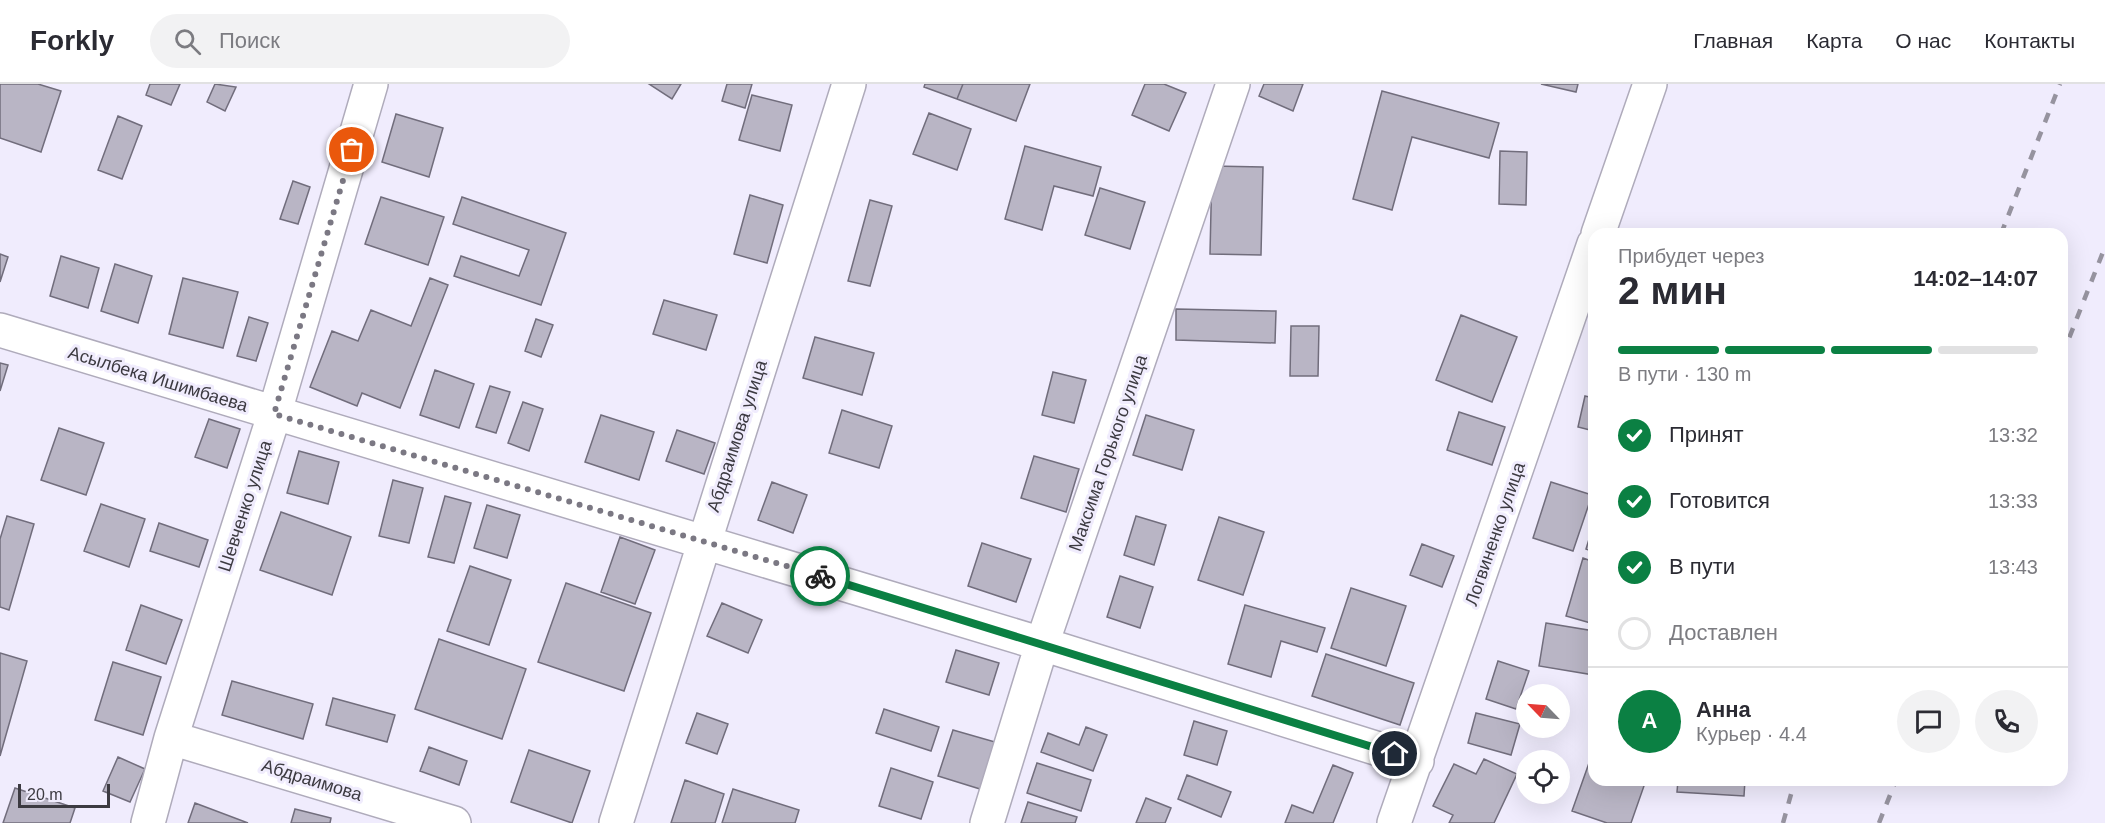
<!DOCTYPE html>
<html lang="ru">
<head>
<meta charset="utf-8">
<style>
  :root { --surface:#fff; --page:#f2f2f3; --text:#2b2b33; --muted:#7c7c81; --line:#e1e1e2; --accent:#0b8043 }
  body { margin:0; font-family:Helvetica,sans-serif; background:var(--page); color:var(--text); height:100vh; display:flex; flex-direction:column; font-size:22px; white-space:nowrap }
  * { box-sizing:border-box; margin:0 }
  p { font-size:20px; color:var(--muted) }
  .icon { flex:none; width:33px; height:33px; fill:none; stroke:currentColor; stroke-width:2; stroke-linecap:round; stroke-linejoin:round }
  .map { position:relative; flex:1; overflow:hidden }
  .side { position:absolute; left:1588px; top:144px; width:480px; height:558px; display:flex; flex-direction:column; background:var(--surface); border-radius:18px; box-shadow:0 6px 24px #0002 }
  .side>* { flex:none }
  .needle { width:39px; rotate:295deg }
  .buttons { position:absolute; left:1516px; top:600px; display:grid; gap:12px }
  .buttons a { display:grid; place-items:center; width:54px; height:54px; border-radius:50%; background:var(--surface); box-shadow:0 6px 24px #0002; font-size:30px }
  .scale { position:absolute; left:18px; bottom:15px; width:92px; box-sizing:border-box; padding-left:6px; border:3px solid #3c3a41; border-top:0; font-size:16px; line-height:21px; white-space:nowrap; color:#3c3a41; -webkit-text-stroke:4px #f0ecfd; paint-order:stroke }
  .pin { position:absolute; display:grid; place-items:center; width:51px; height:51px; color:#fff; margin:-26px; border:3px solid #fff; border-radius:50%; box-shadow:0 2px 6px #0007 }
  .courier { position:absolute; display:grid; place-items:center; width:60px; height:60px; margin:-30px; border:4px solid #0b8043; border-radius:50%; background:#fff; color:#222; box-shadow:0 2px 8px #0007 }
  .summary em { font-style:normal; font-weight:800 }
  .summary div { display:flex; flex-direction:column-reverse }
  .summary { display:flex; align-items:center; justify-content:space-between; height:102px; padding:0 30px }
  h1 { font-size:39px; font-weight:800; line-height:45px }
  .bar { display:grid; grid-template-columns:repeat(4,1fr); gap:9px 6px; align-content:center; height:72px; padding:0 30px }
  .bar i { height:8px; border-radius:4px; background:var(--line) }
  .bar .on { background:var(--accent) }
  .bar p { grid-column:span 4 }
  .line { display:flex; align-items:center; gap:15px; padding:0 30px; border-top:2px solid var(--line) }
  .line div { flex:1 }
  .round { display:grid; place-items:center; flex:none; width:63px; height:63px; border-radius:32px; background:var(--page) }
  ol { padding:0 30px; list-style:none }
  li { display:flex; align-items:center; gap:18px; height:66px }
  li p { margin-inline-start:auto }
  li .icon { padding:6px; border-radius:50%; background:var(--accent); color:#fff; stroke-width:4 }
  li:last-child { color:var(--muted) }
  li i { width:33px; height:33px; border:3px solid var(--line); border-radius:50% }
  header { display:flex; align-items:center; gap:36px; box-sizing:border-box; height:84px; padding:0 30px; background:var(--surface); border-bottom:2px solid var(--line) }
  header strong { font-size:28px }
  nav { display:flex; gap:33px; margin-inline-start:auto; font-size:21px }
  .search { width:420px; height:54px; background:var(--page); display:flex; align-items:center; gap:15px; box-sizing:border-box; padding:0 21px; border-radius:33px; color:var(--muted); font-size:22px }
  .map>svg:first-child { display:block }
</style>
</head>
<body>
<header>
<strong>Forkly</strong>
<div class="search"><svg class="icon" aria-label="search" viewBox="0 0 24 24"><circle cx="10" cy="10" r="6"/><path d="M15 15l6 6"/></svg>Поиск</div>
<nav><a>Главная</a><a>Карта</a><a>О нас</a><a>Контакты</a></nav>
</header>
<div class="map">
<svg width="2105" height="739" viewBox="0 0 2105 739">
  <rect width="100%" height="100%" fill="#f0ecfd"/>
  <path fill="#b9b5c5" stroke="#716d7c" stroke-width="1.5" d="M0 0H38L61 7 41 68 0 54Z
    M150 0H180L171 21 146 11Z
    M215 0 236 3 225 27 207 18Z
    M649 0H681L672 15Z
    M727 0H752L745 24 722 17Z
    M925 0H963L957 15 924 3Z
    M963 0H1030L1016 37 957 15Z
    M1145 0H1164L1186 9 1169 47 1132 31Z
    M1264 0H1303L1293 27 1259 12Z
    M1541 0H1578L1576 8Z
    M1382 7 1499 39 1489 74 1412 53 1392 126 1353 115Z
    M752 11 792 21 780 67 739 56Z
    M929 29 971 45 957 86 913 70Z
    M396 30 443 44 429 93 382 78Z
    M118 32 142 42 122 95 98 86Z
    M1025 62 1101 83 1093 112 1054 102 1042 146 1005 135Z
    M1500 67 1527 68 1526 121 1499 120Z
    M1212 82 1263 83 1261 171 1210 170Z
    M293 97 310 103 298 140 280 135Z
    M1100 104 1145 118 1130 165 1085 151Z
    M750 111 783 121 767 179 734 170Z
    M381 113 444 133 428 181 365 160Z
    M462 113 566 149 541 221 454 192 461 172 519 192 529 166 453 140Z
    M870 116 892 122 870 202 848 197Z
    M0 170 8 173 0 198Z
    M61 172 99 184 88 224 50 212Z
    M115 180 152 192 138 239 101 227Z
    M183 194 238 208 223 264 169 250Z
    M430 194 448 201 400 324 362 309 357 322 310 303 332 247 358 257 371 226 411 242Z
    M664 216 717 231 706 266 653 250Z
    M1176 225 1276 227 1275 259 1176 256Z
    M1461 231 1517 253 1492 318 1436 296Z
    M249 233 268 239 256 277 237 272Z
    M536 235 553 241 541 273 525 267Z
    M1291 242H1319L1318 292H1290Z
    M815 253 874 269 862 311 803 294Z
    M0 279 8 281 0 307Z
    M435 286 474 300 459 344 420 331Z
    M1053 288 1086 296 1074 339 1042 331Z
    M490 302 510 308 496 349 476 343Z
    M1585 312 1594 314V347L1578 343Z
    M523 318 543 325 529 367 508 359Z
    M842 326 892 342 879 384 829 369Z
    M1459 328 1505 343 1492 381 1447 366Z
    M601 331 654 348 639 396 585 378Z
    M1146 331 1194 346 1182 386 1133 371Z
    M209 335 240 345 227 384 195 373Z
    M59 344 104 359 86 411 41 396Z
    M677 346 715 359 704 390 666 377Z
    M299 367 339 378 328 420 287 409Z
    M1034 372 1079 385 1066 428 1021 414Z
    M393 396 423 404 409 459 379 452Z
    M772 398 807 411 793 449 758 436Z
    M1551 398 1592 411 1573 467 1533 454Z
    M445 412 471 419 454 479 428 473Z
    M101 420 145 435 129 483 84 467Z
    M487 421 520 431 507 474 474 464Z
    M281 428 351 453 332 511 260 486Z
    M7 432 34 440 9 526 0 523V455Z
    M1136 432 1166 441 1154 481 1124 471Z
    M1219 433 1264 448 1243 511 1198 496Z
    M159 439 208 456 199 483 150 467Z
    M1594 439V468L1586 465Z
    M620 453 655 466 635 520 601 508Z
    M982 459 1031 475 1016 518 968 502Z
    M1422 460 1454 472 1442 503 1410 491Z
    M1583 474 1594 478V540L1566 532Z
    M470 482 511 496 489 561 447 547Z
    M1120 492 1153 503 1140 544 1107 533Z
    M566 499 651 529 624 607 538 578Z
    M1351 504 1406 522 1386 582 1331 564Z
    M722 519 762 536 748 569 707 552Z
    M141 521 182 536 166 580 126 566Z
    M1245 521 1325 544 1317 568 1281 557 1271 593 1228 580Z
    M1546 539 1594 547V591L1539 582Z
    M439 555 526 585 502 655 415 625Z
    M956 566 999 579 989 611 946 598Z
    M0 569 27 577 0 672Z
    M1326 570 1414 599 1400 641 1312 612Z
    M1498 577 1529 587 1516 625 1486 615Z
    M113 578 161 593 143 651 95 636Z
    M232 597 313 620 303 655 222 631Z
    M333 614 395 631 387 658 326 641Z
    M884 625 939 643 931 667 876 649Z
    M697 629 728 640 717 670 686 659Z
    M1476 629 1520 640 1511 671 1468 659Z
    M1194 637 1227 647 1217 681 1184 671Z
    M1086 643 1107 651 1093 687 1041 668 1048 649 1079 661Z
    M953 646 995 658 980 705 938 692Z
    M429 663 467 677 459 701 420 687Z
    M529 666 590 687 572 739 511 718Z
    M118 673 145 685 130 718 103 707Z
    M1484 675 1517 690 1494 739H1449L1453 731 1433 722 1454 680 1476 690Z
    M1037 679 1091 696 1081 727 1027 709Z
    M1589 679 1594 681V696H1636L1645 699 1631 739H1607L1572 727Z
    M1333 681 1353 689 1333 739H1285L1292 721 1313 729Z
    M891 684 933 698 921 735 879 722Z
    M1187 691 1231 708 1221 733 1178 715Z
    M685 696 724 710 715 739H671Z
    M1678 696H1745L1744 712 1677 708Z
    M15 704 75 724 70 739H3Z
    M733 705 799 726 795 739H722Z
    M1146 714 1171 724 1165 739H1136Z
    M1028 718 1077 733 1075 739H1021Z
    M195 719 248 739H188Z
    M295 725 331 734 330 739H291Z"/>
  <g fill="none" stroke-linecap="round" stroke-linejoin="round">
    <defs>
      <path id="minor" d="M1598 150 1650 0
        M0 246 1042 560 1417 677
        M171 654 454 739
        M148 739 171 654 274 331 371 0
        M616 739 849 0
        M987 739 1042 560 1233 0
        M1394 739 1594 160"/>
    </defs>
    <use href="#minor" stroke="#afabbb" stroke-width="36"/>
    <use href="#minor" stroke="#fff" stroke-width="33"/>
    <path stroke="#96939f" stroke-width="4.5" stroke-dasharray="10 10" stroke-linecap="butt" d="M2001 150 2060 0
      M2062 272 2105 163
      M1783 739 1795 696
      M1879 739 1896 696"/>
  </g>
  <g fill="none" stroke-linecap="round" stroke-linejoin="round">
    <path stroke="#7b7883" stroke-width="6" stroke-dasharray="0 10.8" d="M352 66 274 330 820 492"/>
    <path stroke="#0b8043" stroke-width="8" d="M820 492 1395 670"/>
  </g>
  <g text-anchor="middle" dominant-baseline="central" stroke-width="6" stroke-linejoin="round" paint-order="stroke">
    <g font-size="18" fill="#3c3a41" stroke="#f0ecfd">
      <text transform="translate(158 295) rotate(17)">Асылбека Ишимбаева</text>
      <text transform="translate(737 352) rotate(-72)">Абдраимова улица</text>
      <text transform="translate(1108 369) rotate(-71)">Максима Горького улица</text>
      <text transform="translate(245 422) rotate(-72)">Шевченко улица</text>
      <text transform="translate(1495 450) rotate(-71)">Логвиненко улица</text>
      <text transform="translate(312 696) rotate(17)">Абдраимова</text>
    </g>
  </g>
</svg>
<div class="buttons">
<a><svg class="needle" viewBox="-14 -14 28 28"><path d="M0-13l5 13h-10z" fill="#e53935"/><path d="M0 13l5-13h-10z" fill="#7c7c81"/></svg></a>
<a><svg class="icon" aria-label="locate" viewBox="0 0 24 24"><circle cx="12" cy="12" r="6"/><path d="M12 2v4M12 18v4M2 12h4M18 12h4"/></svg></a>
</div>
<div class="scale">20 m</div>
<div class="pin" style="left:352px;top:66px;background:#ea580c"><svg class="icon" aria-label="bag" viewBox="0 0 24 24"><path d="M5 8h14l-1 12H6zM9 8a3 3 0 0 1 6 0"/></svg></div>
<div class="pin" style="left:1395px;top:670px;background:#1f2937"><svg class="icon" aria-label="home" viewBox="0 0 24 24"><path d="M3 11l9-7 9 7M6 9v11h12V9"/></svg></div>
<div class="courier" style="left:820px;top:492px"><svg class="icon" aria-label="bike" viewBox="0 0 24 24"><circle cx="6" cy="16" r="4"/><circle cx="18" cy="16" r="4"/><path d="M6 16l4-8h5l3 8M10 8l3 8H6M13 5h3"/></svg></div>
<section class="side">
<div class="summary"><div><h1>2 мин</h1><p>Прибудет через</p></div><em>14:02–14:07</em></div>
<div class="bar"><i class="on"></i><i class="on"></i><i class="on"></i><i></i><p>В пути · 130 m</p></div>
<ol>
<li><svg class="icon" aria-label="check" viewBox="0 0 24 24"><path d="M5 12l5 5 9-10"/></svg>Принят<p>13:32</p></li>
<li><svg class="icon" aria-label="check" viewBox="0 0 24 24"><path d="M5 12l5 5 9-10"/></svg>Готовится<p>13:33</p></li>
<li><svg class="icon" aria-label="check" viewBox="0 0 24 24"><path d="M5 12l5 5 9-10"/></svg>В пути<p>13:43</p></li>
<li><i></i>Доставлен</li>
</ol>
<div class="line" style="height:108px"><b class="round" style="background:var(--accent);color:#fff">А</b><div><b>Анна</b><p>Курьер · 4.4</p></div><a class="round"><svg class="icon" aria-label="chat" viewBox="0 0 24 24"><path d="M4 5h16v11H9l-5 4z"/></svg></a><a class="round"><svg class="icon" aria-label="phone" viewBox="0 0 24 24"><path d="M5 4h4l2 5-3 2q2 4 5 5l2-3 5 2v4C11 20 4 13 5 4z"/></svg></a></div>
</section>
</div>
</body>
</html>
